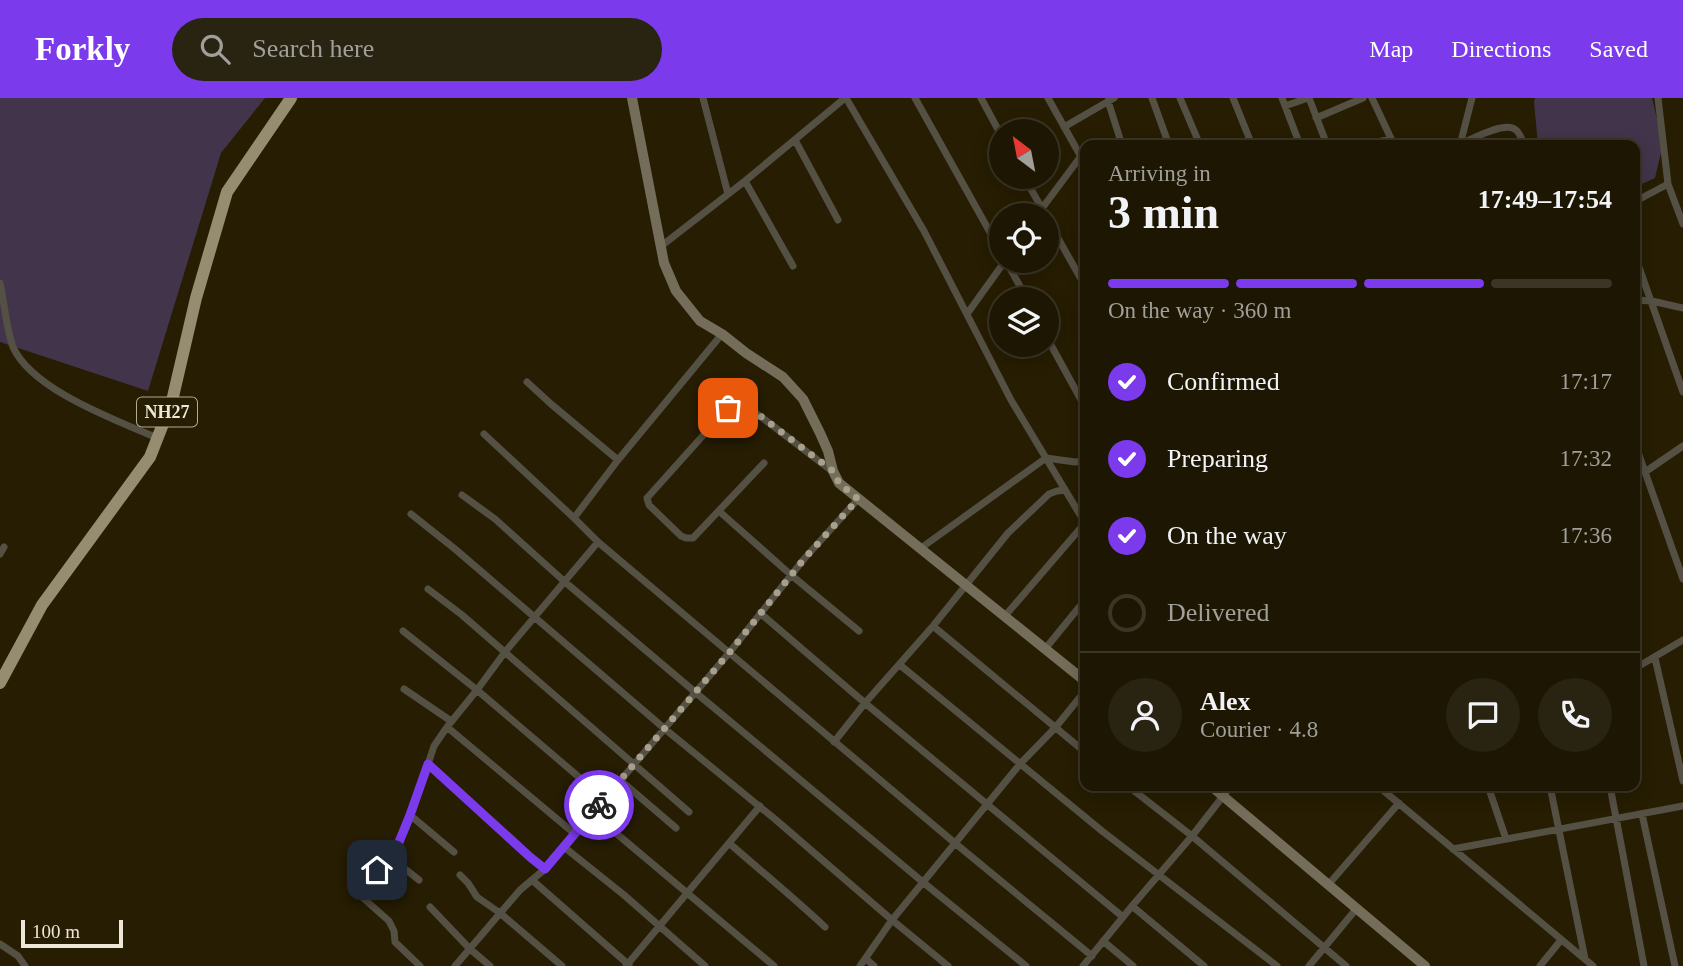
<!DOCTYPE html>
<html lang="en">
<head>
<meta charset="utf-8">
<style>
  :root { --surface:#1c1602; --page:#292311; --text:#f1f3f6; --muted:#a09f99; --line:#3a3524; --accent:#7c3aed }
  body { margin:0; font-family:"Times New Roman",serif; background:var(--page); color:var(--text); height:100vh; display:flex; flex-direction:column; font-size:26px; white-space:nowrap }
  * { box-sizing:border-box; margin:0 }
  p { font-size:23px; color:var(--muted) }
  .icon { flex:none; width:38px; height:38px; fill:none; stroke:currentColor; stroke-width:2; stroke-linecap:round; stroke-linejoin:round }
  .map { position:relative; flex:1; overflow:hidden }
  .side { position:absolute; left:1080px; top:42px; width:560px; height:651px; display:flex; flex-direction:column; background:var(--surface); border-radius:14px; box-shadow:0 4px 18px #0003,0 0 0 2px var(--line) }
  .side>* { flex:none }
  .needle { width:46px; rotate:328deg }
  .buttons { position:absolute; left:989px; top:21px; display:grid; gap:14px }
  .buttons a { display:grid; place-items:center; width:70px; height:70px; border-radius:50%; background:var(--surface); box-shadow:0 4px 18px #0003,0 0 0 2px var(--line); font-size:35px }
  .scale { position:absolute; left:21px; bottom:18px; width:102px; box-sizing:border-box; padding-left:7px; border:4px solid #ede7d7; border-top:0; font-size:19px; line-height:24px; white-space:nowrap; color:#ede7d7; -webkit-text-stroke:5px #261d02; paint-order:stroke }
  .pin { position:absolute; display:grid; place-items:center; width:60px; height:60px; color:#fff; margin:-30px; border-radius:14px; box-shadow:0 4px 10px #0006 }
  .courier { position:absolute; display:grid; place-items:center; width:70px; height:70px; margin:-35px; border:5px solid #7c3aed; border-radius:50%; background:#fff; color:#222; box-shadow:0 2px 9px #0007 }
  .head em { font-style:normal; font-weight:700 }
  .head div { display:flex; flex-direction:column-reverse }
  .head { display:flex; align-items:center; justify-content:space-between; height:119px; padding:0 28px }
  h1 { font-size:46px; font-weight:700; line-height:52px }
  .bar { display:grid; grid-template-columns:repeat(4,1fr); gap:10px 7px; align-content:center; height:84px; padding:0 28px }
  .bar i { height:9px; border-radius:5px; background:var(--line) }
  .bar .active { background:var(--accent) }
  .bar p { grid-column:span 4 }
  .line { display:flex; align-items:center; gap:18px; padding:0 28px; border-top:2px solid var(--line) }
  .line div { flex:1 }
  .round { display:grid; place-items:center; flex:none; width:74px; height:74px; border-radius:37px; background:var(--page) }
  ol { padding:0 28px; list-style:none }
  li { display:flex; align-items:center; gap:21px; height:77px }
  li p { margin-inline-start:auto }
  li .icon { padding:7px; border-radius:50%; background:var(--accent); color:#fff; stroke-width:4 }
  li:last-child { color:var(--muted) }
  li i { width:38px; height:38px; border:4px solid var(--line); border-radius:50% }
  header { display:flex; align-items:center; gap:42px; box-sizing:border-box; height:98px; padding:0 35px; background:var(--accent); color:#fff }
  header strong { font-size:33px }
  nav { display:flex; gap:38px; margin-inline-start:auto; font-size:24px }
  .search { width:490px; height:63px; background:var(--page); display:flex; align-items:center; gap:18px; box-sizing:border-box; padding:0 24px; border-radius:38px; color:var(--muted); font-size:26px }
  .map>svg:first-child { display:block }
</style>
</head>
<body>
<header>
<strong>Forkly</strong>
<div class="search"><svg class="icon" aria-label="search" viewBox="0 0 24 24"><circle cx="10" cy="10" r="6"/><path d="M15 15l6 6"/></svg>Search here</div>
<nav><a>Map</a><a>Directions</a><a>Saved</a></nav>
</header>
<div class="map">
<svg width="1683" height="868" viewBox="0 0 1683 868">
  <rect width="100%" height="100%" fill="#261d02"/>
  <path fill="#42354b" d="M0 0H265L221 55 148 293 0 244Z
    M1535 0H1652L1663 46 1655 80 1635 89 1634 47H1538L1534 4Z"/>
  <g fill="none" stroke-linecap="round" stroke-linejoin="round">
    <path stroke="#555044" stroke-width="7" d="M703 0 728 96
      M846 0 924 133 1011 302 1085 425
      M915 0 1001 154
      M981 0 1001 37
      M1048 0 1085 66
      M1152 0 1169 47
      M1180 0 1200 47
      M1233 0 1252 47
      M1282 0 1300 47
      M1309 0 1327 47
      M1372 0 1394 47
      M1658 0 1668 86 1683 126
      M1108 3 1122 47
      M1285 8 1308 0
      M1316 20 1363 0
      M1064 29 1114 0
      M795 42 838 122
      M1461 46C1472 41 1506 22 1516 32 1520 35 1522 43 1525 47
      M1369 47 1391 40
      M1460 47 1472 0
      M1024 79 1044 114
      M745 83 793 168
      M1634 104 1668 86
      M1037 117 1081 58
      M1046 119 1085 188
      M660 149 745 83 845 0
      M1634 155 1683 294
      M1006 163 1027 201
      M0 185C4 203 7 234 13 249 32 292 116 322 157 340
      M1634 202 1652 203 1683 210
      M967 216 1005 163
      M1046 238 1085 309
      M527 284 551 306 618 362
      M484 336 574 420
      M1634 343 1683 481
      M764 365 693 440H686L681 438 649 407 647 400 734 303 743 305 832 373
      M1645 374 1683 348
      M462 397 495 421 565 484 695 594 924 785 1026 868
      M720 414 791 477 859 533
      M411 416 455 451 665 631 776 722 892 822 948 868
      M598 444 956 746 1092 858
      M921 450 1046 360 1075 364 1085 363
      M0 456 4 449
      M428 491 462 517 689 714
      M760 515 865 605 1123 819
      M1004 519 1085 425
      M933 528 1085 654
      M403 533 477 592 587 686 601 704
      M1045 551 1085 502
      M1655 560 1683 683
      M900 567 1102 733 1277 868
      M1634 571 1683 542
      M404 591 451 623
      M447 629 575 736
      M834 644 865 605 933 528 1008 435 1049 396 1057 393 1065 392
      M620 682 676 730
      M1128 688 1192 738 1346 868
      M1378 688 1593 868
      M1488 688 1506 741
      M1550 688 1585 861
      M1610 688 1644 868
      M592 715 774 868
      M1642 716 1675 868
      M410 717 454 754
      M729 745C761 773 794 800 825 829
      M564 749 624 797 705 868
      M1453 751 1683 708
      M390 759 419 782
      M545 771 530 759 428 666 434 648 447 629 477 592 505 554 598 444 574 420 618 362 722 236
      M460 777 468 785 477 799 500 815 562 868
      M532 782 629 867
      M1328 787 1399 705
      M1132 808 1204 868
      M430 809 470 851 490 868
      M1103 843 1133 868
      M0 846 18 858 25 868
      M866 861 874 868
      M420 868 395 844 394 833 389 823 362 799 360 792C369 776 387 766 396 750 411 724 418 694 428 666
      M455 868 520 792 545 771 729 555 804 461 858 401
      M626 868 760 708
      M860 868 892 822 1020 666 1055 630 1085 593
      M1083 868 1132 808 1192 738 1231 688
      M1309 868 1357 810
      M1540 868 1561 842"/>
    <path stroke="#746d59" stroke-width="10" d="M632 0 664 165 676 193 700 223 722 236 746 255 783 279 803 301 820 335 828 353 833 373 839 385 1085 583
      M1211 688 1425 868"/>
    <path stroke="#968c70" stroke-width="12" d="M0 585 42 507 150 359 172 303 196 200 227 94 291 0"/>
  </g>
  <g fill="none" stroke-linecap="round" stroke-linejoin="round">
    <path stroke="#a7a08c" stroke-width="7" stroke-dasharray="0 12.6" d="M599 707 729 555 804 461 858 401 839 385 833 373 743 305 734 303 728 310"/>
    <path stroke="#7c3aed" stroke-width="9" d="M377 772 397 749 410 717 428 666 530 759 545 771 599 707"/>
  </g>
  <g text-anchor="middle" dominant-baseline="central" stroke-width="5" stroke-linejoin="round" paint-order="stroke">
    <rect fill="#261d02" stroke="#b1aa97" stroke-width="2" x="137" y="299.5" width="60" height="29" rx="5"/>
    <g font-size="18" font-weight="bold" fill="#ede7d7">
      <text x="167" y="314">NH27</text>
    </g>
  </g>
</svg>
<div class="buttons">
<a><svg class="needle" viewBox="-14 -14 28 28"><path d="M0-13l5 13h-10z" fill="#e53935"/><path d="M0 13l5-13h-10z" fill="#a09f99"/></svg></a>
<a><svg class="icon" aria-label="locate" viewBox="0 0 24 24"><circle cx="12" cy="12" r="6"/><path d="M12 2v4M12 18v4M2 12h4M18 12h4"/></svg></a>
<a><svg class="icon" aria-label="layers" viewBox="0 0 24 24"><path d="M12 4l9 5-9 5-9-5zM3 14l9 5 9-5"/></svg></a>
</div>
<div class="scale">100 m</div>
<div class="pin" style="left:728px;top:310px;background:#ea580c"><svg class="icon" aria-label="bag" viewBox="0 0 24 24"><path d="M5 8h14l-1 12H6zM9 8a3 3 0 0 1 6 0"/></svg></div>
<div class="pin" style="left:377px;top:772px;background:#1f2937"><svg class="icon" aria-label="home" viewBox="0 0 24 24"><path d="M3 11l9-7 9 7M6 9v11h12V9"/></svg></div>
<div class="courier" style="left:599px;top:707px"><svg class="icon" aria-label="bike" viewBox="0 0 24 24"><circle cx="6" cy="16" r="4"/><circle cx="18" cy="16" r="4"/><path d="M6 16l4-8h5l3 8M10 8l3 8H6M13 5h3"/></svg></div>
<section class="side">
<div class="head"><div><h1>3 min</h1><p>Arriving in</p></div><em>17:49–17:54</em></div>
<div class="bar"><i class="active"></i><i class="active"></i><i class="active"></i><i></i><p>On the way · 360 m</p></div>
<ol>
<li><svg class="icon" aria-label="check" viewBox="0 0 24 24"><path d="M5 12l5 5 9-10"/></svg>Confirmed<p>17:17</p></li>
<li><svg class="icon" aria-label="check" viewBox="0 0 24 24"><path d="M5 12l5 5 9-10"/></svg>Preparing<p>17:32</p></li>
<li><svg class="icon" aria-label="check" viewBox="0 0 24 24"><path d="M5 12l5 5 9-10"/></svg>On the way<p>17:36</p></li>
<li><i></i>Delivered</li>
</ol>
<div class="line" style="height:126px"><a class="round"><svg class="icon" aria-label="person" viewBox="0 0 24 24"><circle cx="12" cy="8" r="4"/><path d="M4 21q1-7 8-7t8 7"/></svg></a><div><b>Alex</b><p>Courier · 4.8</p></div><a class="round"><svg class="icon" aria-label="chat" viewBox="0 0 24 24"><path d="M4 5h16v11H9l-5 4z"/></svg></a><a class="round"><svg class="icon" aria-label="phone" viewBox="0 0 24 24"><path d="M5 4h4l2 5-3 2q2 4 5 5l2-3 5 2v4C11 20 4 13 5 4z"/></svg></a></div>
</section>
</div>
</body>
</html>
